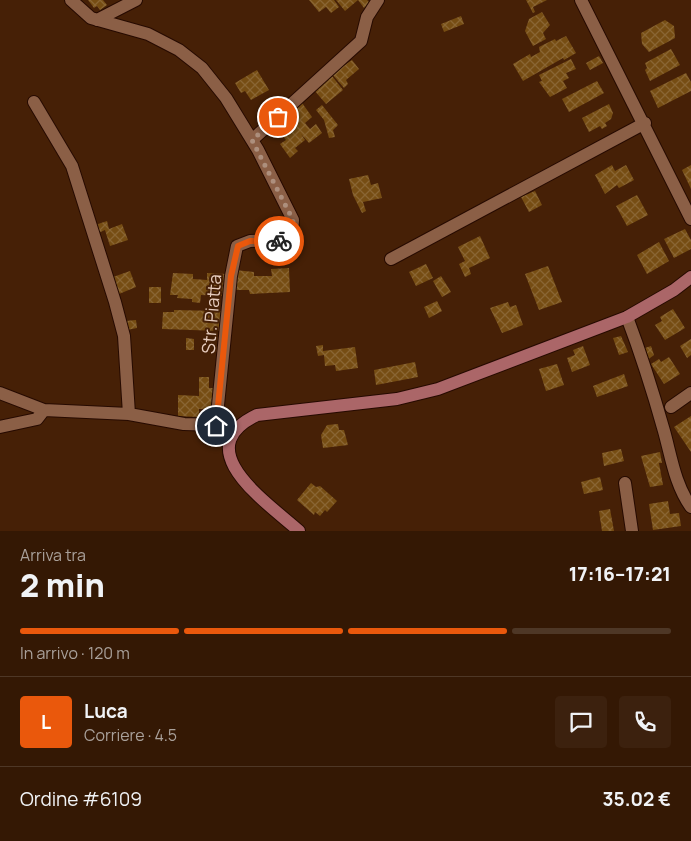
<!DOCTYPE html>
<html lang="it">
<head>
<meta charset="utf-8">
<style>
  :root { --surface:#341804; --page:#3c210e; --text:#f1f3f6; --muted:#a9a09a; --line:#4e3726; --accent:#ea580c }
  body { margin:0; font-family:Manrope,sans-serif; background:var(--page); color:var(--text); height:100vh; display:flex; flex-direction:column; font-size:19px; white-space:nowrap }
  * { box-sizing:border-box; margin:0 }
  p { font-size:16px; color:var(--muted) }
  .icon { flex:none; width:28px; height:28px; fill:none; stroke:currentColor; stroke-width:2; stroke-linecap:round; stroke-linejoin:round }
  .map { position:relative; height:531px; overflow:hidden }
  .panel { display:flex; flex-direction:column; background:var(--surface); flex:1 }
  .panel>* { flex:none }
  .pin { position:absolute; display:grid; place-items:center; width:42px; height:42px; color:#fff; margin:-21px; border:2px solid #fff; border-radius:50%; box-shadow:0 1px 5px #0007 }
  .courier { position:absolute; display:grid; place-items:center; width:50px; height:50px; margin:-25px; border:4px solid #ea580c; border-radius:50%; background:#fff; color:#222; box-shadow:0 1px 6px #0007 }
  .summary em { font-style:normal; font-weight:800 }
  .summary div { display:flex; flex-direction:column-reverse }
  .summary { display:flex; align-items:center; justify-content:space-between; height:85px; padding:0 20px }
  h1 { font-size:32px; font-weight:800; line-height:38px }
  .bar { display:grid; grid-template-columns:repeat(4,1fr); gap:8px 5px; align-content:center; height:60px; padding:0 20px }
  .bar i { height:6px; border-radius:4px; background:var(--line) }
  .bar .active { background:var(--accent) }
  .bar p { grid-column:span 4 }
  .line { display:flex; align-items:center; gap:12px; padding:0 20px; border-top:1px solid var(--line) }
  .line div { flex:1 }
  .round { display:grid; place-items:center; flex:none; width:52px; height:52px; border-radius:5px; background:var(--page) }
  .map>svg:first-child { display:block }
</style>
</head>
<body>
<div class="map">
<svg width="691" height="531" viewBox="0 0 691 531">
  <defs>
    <pattern id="building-cross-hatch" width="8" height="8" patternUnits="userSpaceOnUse" patternTransform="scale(1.25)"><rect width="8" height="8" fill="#764d13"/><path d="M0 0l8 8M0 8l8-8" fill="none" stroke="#896533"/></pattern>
  </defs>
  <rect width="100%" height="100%" fill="#462006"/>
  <path fill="url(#building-cross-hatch)" d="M88 0H103L107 5 100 10 97 6 94 8Z
    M309 0H334L339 7 331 13 326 7 319 12Z
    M336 0H367L370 3 364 8 358 0 345 11Z
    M526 0H547L533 7 535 12 533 13Z
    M542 12 550 25 543 33 546 39 533 46 525 31 529 19Z
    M461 16 464 24 444 32 441 24Z
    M665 20 674 26 675 38 649 52 642 44 641 33Z
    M566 36 576 53 564 60 563 58 523 81 513 64 530 54 531 57 540 52 539 47 555 39 556 41Z
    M671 49 680 65 650 81 645 70 647 68 645 63Z
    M599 56 603 63 590 70 586 63Z
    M571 59 576 69 566 73 569 78 563 81 567 88 550 97 539 82 542 81 539 75Z
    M352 60 359 69 346 80 348 84 344 88 332 74Z
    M257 70 269 90 251 100 245 91 241 93 235 83Z
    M686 73 691 82V91L658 108 650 91Z
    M332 76 343 90 326 104 314 90Z
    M597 81 604 93 569 112 562 99Z
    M300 100 312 117 305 123 310 129 316 124 322 133 309 143 301 134 305 140 295 148 298 151 290 158 280 144 286 140 281 134 288 128 280 117Z
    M609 104 613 113 611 119 605 123 607 126 602 129 600 126 589 132 582 118Z
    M322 105 338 125 333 130 335 137 329 138 324 120 316 110Z
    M612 165 615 171 626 165 634 180 619 188 617 185 605 194 595 175Z
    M691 165V189L682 170Z
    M368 175 371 185 378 183 382 198 363 202 366 211 362 213 353 195 349 179Z
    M535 191 542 205 529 212 521 197Z
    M637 195 648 215 627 226 616 206Z
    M107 221 109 229 122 224 128 240 110 246 105 230 98 233 95 225Z
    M685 229 691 240V249L674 258 664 239Z
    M480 236 490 258 469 268 471 274 465 277 459 264 465 261 458 247Z
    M659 242 669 261 647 274 637 255Z
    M426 264 433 278 416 286 409 272Z
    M548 266 562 302 539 310 525 274Z
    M289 268 290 292 250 294 249 290H236L235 270 254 272V276H272L271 269Z
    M130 271 136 287 119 294 113 277Z
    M173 273 193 274V279L207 280V273L226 274 225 296 201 295 200 303 192 302V299L177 298 178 295H170Z
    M441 276 451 292 442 297 433 281Z
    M149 287H161V303H149Z
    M437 301 442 311 429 318 424 307Z
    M508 302 510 307 516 305 523 325 502 333 490 308Z
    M673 309 685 328 665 340 655 325 662 321 660 317Z
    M174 310 221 311 220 331 162 329 163 312H174Z
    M136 320 137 328 127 330 125 321Z
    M621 336 628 352 619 355 613 338Z
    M186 338 194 339V350H186Z
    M691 339V355L687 358 680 346Z
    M323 345V351L355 347 358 368 336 371 335 365 325 366 324 355 318 356 316 346Z
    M583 346 590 365 572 372 567 358 575 355 573 350Z
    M651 346 654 355 646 361 642 349Z
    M669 357 680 374 664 384 651 364 659 359 661 362Z
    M415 362 418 377 376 385 374 370Z
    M557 364 564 385 546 391 539 369Z
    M624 374 628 386 597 397 593 386Z
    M199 377H209V388H216V409H199V417L178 416V395L199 396Z
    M691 416V452L674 427Z
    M338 424 339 430H344L348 445 323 448 321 435 327 425Z
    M621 449 624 461 604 466 602 453Z
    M660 452 662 463H659L663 485 650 487 641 456Z
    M600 477 603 490 584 494 581 482Z
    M311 483 316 487 320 486 337 501 327 512 325 510 320 516 315 512 314 515 297 500Z
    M668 501 670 514 679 513 681 526 653 530 649 504Z
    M610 509 614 531H602L599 511Z"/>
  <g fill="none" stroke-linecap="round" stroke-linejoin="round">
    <defs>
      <path id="street" d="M71 0 91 18 148 34 179 50 202 68 226 98 258 150 293 220 292 233 287 239 250 241 237 246 231 276 216 425
        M581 0 691 219
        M97 20 136 0
        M34 102 72 166 115 302 124 336 129 414
        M252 140 361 41 367 17 378 0
        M391 259 645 123
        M627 317C641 354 653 392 664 431 671 456 675 485 691 507
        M0 393 44 410
        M671 407 691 393
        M0 427 37 419 44 410 129 414 184 424 216 425 232 432
        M625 483 632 531"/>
      <path id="secondary" d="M299 531C268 503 186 449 257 415L397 399 438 389 627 317 674 290 691 277"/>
    </defs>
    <use href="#street" stroke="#260a00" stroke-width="14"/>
    <use href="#secondary" stroke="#260a00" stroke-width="14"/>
    <use href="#street" stroke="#8b5f46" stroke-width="12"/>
    <use href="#secondary" stroke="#ab6668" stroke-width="12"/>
  </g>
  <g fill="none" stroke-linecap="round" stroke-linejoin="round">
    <path stroke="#ad8f7d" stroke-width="5" stroke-dasharray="0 9" d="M278 117 252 140 293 220 292 233 287 239 279 241"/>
    <path stroke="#ea580c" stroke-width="6" d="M216 426 231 276 238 246 250 241H279"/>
  </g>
  <g text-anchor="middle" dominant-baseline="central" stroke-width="4" stroke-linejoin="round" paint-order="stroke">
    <g font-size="18" fill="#e5cbbd" stroke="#462006">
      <text transform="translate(211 314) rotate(-85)">Str. Piatta</text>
    </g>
  </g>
</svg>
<div class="pin" style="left:278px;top:117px;background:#ea580c"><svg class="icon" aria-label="bag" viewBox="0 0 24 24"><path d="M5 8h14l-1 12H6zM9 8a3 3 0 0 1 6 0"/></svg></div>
<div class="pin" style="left:216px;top:426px;background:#1f2937"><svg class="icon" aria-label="home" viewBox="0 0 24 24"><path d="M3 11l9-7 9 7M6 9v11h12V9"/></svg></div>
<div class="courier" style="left:279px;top:241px"><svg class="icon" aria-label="bike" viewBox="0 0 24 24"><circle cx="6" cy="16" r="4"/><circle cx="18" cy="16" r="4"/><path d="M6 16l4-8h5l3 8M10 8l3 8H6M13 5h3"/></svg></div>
</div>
<section class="panel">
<div class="summary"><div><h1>2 min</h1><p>Arriva tra</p></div><em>17:16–17:21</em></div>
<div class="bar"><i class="active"></i><i class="active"></i><i class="active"></i><i></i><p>In arrivo · 120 m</p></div>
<div class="line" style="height:90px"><b class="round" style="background:var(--accent);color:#fff">L</b><div><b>Luca</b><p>Corriere · 4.5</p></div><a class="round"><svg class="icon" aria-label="chat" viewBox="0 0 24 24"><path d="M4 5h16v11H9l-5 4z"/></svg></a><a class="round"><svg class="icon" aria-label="phone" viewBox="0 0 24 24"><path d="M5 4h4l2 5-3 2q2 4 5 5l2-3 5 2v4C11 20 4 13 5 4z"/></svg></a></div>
<div class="line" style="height:65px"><div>Ordine #6109</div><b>35.02 €</b></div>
</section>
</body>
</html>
